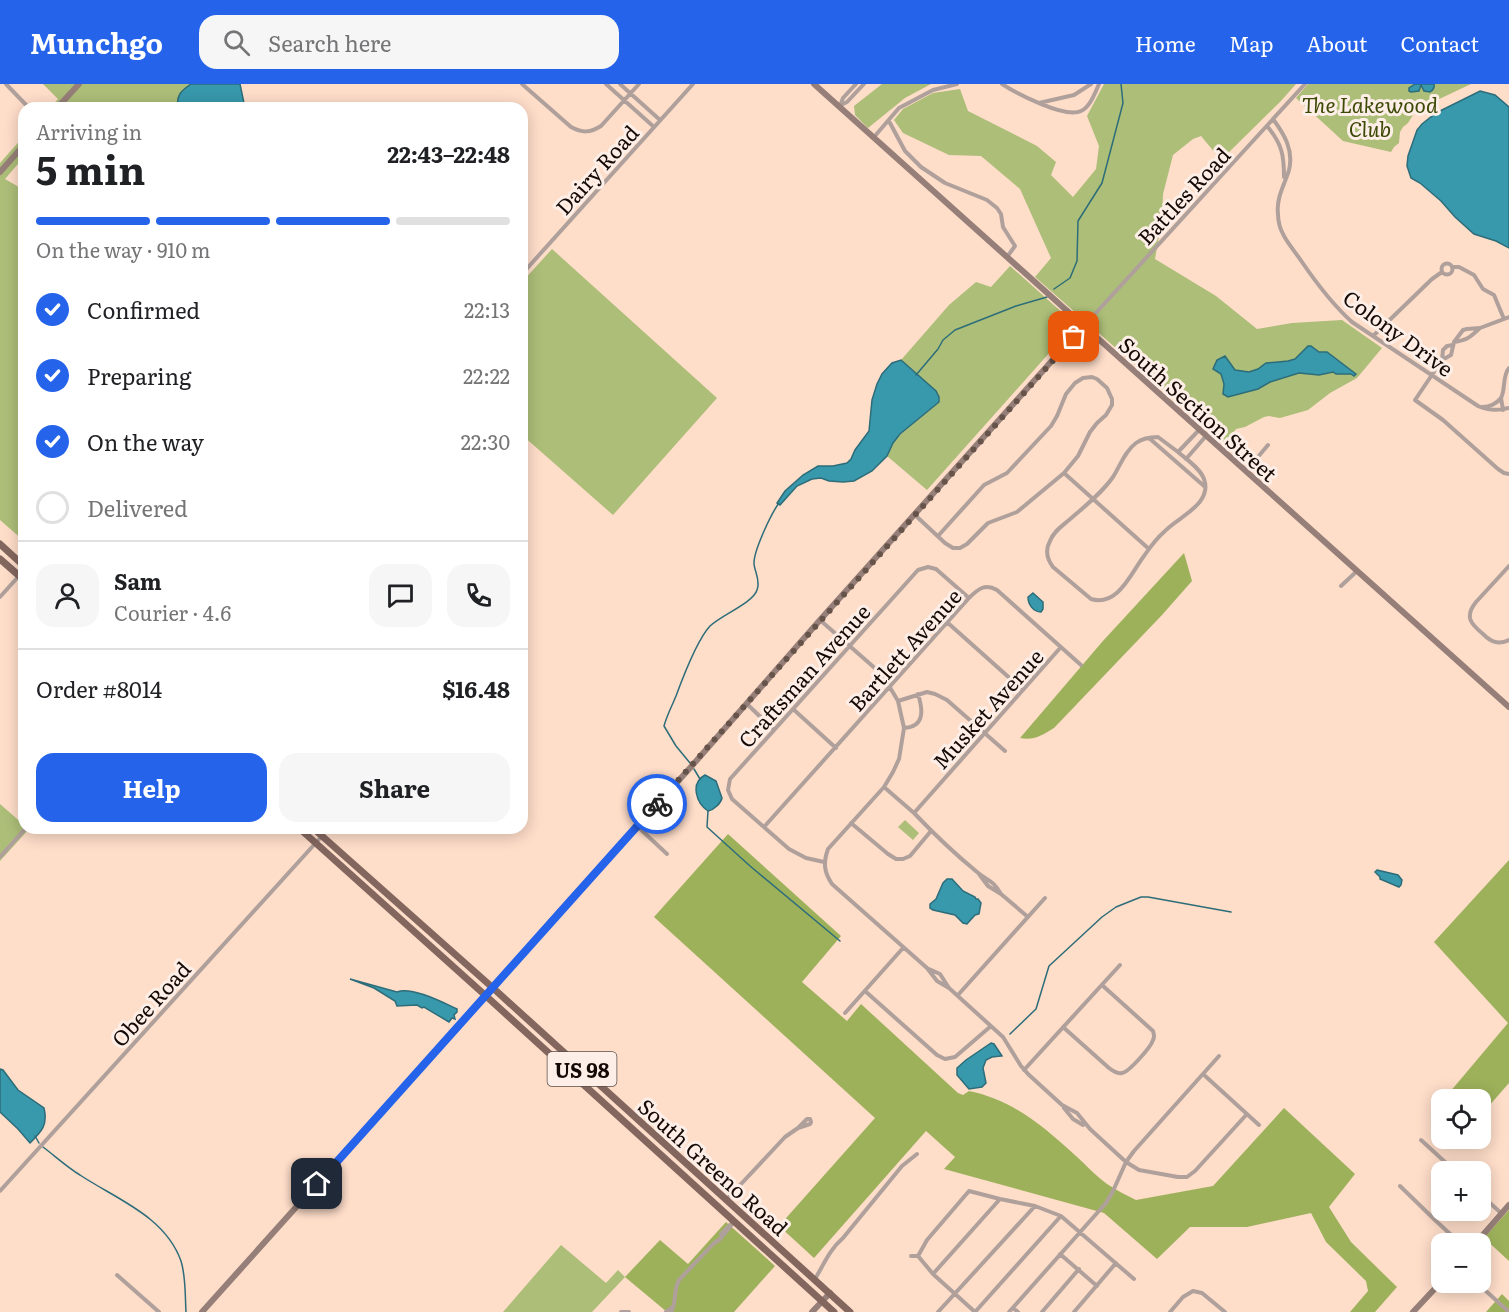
<!DOCTYPE html>
<html lang="en">
<head>
<meta charset="utf-8">
<style>
  :root { --surface:#fff; --page:#f6f6f6; --text:#202124; --muted:#757577; --line:#e0e0e0; --accent:#2563eb }
  body { margin:0; font-family:Literata,serif; background:var(--page); color:var(--text); height:100vh; display:flex; flex-direction:column; font-size:22px; white-space:nowrap }
  * { box-sizing:border-box; margin:0 }
  p { font-size:20px; color:var(--muted) }
  .icon { flex:none; width:33px; height:33px; fill:none; stroke:currentColor; stroke-width:2; stroke-linecap:round; stroke-linejoin:round }
  .map { position:relative; flex:1; overflow:hidden }
  .side { position:absolute; left:18px; top:18px; width:510px; height:732px; display:flex; flex-direction:column; background:var(--surface); border-radius:18px; box-shadow:0 3px 15px #0003 }
  .side>* { flex:none }
  .fabs { position:absolute; left:1431px; top:1005px; display:grid; gap:12px }
  .fabs a { display:grid; place-items:center; width:60px; height:60px; border-radius:12px; background:var(--surface); box-shadow:0 3px 15px #0003; font-size:30px }
  .pin { position:absolute; display:grid; place-items:center; width:51px; height:51px; color:#fff; margin:-26px; border-radius:12px; box-shadow:0 3px 9px #0006 }
  .courier { position:absolute; display:grid; place-items:center; width:60px; height:60px; margin:-30px; border:4px solid #2563eb; border-radius:50%; background:#fff; color:#222; box-shadow:0 2px 8px #0007 }
  .head em { font-style:normal; font-weight:700 }
  .head div { display:flex; flex-direction:column-reverse }
  .head { display:flex; align-items:center; justify-content:space-between; height:102px; padding:0 18px }
  h1 { font-size:39px; font-weight:700; line-height:45px }
  .bar { display:grid; grid-template-columns:repeat(4,1fr); gap:9px 6px; align-content:center; height:72px; padding:0 18px }
  .bar i { height:8px; border-radius:4px; background:var(--line) }
  .bar .selected { background:var(--accent) }
  .bar p { grid-column:span 4 }
  .line { display:flex; align-items:center; gap:15px; padding:0 18px; border-top:2px solid var(--line) }
  .line div { flex:1 }
  .round { display:grid; place-items:center; flex:none; width:63px; height:63px; border-radius:18px; background:var(--page) }
  ol { padding:0 18px; list-style:none }
  li { display:flex; align-items:center; gap:18px; height:66px }
  li p { margin-inline-start:auto }
  li .icon { padding:6px; border-radius:50%; background:var(--accent); color:#fff; stroke-width:4 }
  li:last-child { color:var(--muted) }
  li i { width:33px; height:33px; border:3px solid var(--line); border-radius:50% }
  .action { display:flex; gap:12px; margin-top:auto; padding:12px 18px }
  .action a { flex:1; height:69px; border-radius:18px; background:var(--accent); color:#fff; font-size:24px; font-weight:700; line-height:69px; text-align:center }
  .action a+a { background:var(--page); color:var(--text) }
  header { display:flex; align-items:center; gap:36px; box-sizing:border-box; height:84px; padding:0 30px; background:var(--accent); color:#fff }
  header strong { font-size:28px }
  nav { display:flex; gap:33px; margin-inline-start:auto; font-size:21px }
  .search { width:420px; height:54px; background:var(--page); display:flex; align-items:center; gap:15px; box-sizing:border-box; padding:0 21px; border-radius:18px; color:var(--muted); font-size:22px }
  .map>svg:first-child { display:block }
</style>
</head>
<body>
<header>
<strong>Munchgo</strong>
<div class="search"><svg class="icon" aria-label="search" viewBox="0 0 24 24"><circle cx="10" cy="10" r="6"/><path d="M15 15l6 6"/></svg>Search here</div>
<nav><a>Home</a><a>Map</a><a>About</a><a>Contact</a></nav>
</header>
<div class="map">
<svg width="1509" height="1228" viewBox="0 0 1509 1228">
  <rect width="100%" height="100%" fill="#feddc9"/>
  <path fill="#acbe78" d="M43 0H191C181 7 176 11 178 24H50L58 15Z
    M882 0H931L905 14 868 44 855 31 854 22Z
    M1104 0H1296L1280 18 1221 76 1201 52 1193 55 1173 71 1163 110 1162 135 1155 175 1216 212 1257 245 1292 239 1342 236 1382 264 1357 294 1330 309 1308 326 1280 334 1269 332 1264 333 1245 343 1236 345 1225 360 1035 193 1051 174 1020 105 981 72 949 71 903 49 894 36 903 25 933 9 960 5 968 27 1037 62 1056 78 1051 91 1073 113 1096 85 1099 62 1087 32Z
    M1308 0H1471L1416 26 1408 39 1403 43 1400 48 1399 59 1394 63 1391 68 1343 57 1296 14Z
    M24 52V73L5 95 24 106V457L0 436V79Z
    M552 165 717 314 613 431 522 351V198Z
    M1010 182 1075 240 927 406 887 372 893 359 901 350 939 318 913 286 901 276 949 221 976 198 991 203Z
    M0 720 24 741V744L29 745 0 777Z
    M905 736 919 749 913 756 898 743Z
    M561 1161 606 1199 618 1186 625 1193 592 1228H503Z"/>
  <path fill="#9db15b" d="M1184 469 1192 497 1162 531 1054 644C1043 651 1033 657 1020 654L1102 558Z
    M728 750 841 852 802 898 847 937 861 920 958 1009 963 1011 969 1007C1013 1016 1043 1042 1076 1072 1086 1081 1096 1092 1107 1100 1116 1106 1126 1111 1136 1116L1213 1102 1284 1024 1355 1090 1329 1123 1351 1158 1397 1203 1375 1228H1350L1368 1207 1366 1197 1326 1158 1311 1129 1247 1143H1190L1157 1175 1104 1129 944 1085 955 1073 926 1047 814 1174 779 1142 875 1034 654 833Z
    M1509 776V999L1481 1031 1480 1016 1444 1015 1508 939 1434 858Z
    M1509 1126V1177L1484 1154Z
    M726 1138 775 1182 734 1228H667L625 1193 660 1156 688 1180Z
    M1502 1210 1509 1217V1228H1486Z"/>
  <path fill="#3898ac" stroke="#2d6d7a" stroke-width="1.5" d="M191 0H240L245 24H178C176 11 181 7 191 0Z
    M1415 0H1434C1435 4 1433 6 1430 8L1424 7 1421 1 1419 7 1411 8 1409 7V4Z
    M1480 7 1495 11 1509 23V164L1496 157 1474 150 1455 133 1441 117 1420 99 1411 94 1407 82 1408 72 1417 46 1422 40 1436 29Z
    M1308 262H1311L1319 268H1327L1356 290 1354 292 1351 290H1336L1333 288 1319 291 1299 289 1270 298 1258 305 1228 313 1223 310 1224 300 1221 290 1213 285 1217 276 1225 272 1235 286 1249 288 1258 285 1266 279 1288 277 1295 275Z
    M901 276 936 307 939 313V318L900 350 893 359 887 372 872 387 854 397 843 398 829 397 821 394 812 395 797 402 780 421 777 419 785 407 803 391 818 382H833L847 379 851 375 855 366 869 347 872 316 877 300 882 290 892 279Z
    M1033 509 1043 518V525L1041 528C1033 528 1028 520 1028 513Z
    M705 691 716 697 722 714C721 719 714 726 708 727 696 719 690 699 705 691Z
    M1377 786 1398 791 1402 796 1401 801 1399 803 1380 795V793L1375 788Z
    M947 795H952L963 807 975 813 976 815H978L981 819 979 830 975 831 967 840 963 839 955 831 933 826 930 824V820L936 815 943 799Z
    M350 895 397 908C411 902 442 918 457 925V928L454 931 455 935 452 934 449 938 424 923 422 924 417 921 397 922 395 917 374 904Z
    M991 959 994 960 1002 972 992 973 986 976 983 984 986 999 982 1003 969 1005 957 991V984L966 976Z
    M0 985 3 986 18 1006 44 1024C48 1041 42 1047 30 1059L18 1045 0 1028Z"/>
  <g fill="none" stroke-linecap="round" stroke-linejoin="round">
    <path stroke="#2d6d7a" stroke-width="1.5" d="M1054 205 1070 194 1077 177 1078 137 1102 99 1123 19 1121 0
      M916 291 938 265 943 256 955 246 1016 222 1047 213
      M690 679 676 662 664 642C667 631 672 622 676 612 683 593 697 556 710 542 721 531 753 519 757 506 761 496 754 487 754 479 754 466 771 430 779 419
      M694 685 700 695
      M708 727 707 743 750 782 840 857
      M1010 950 1036 925 1049 882 1102 833 1116 823 1141 813H1148L1231 828
      M35 1052 39 1059
      M43 1063C55 1072 67 1083 80 1091 116 1115 165 1132 181 1177 186 1193 185 1212 186 1228"/>
    <path stroke="#b0a09b" stroke-width="4" d="M6 0 29 24
      M522 0 571 43C582 49 590 49 601 42L639 0
      M606 0 654 43
      M620 0 660 36
      M1002 0C1016 9 1065 35 1081 27 1090 23 1095 9 1099 0
      M1039 19 1074 11 1091 0
      M839 22 847 18 864 0
      M840 22 843 14 856 0
      M1273 35C1284 50 1294 66 1289 86 1285 100 1276 113 1278 130 1278 137 1280 145 1284 152 1289 161 1296 169 1302 178 1317 200 1332 220 1352 238L1478 322C1489 327 1498 327 1509 324
      M888 38 890 39 905 67 921 83 945 99 987 116 997 124 1001 130 1003 143 1015 162 1007 173
      M1267 42C1282 60 1284 71 1284 93
      M874 53 899 24 933 6 957 0
      M1441.5 185a5.5 5.5 0 1 1 11 0a5.5 5.5 0 1 1-11 0Z
      M1452 183H1459L1474 191 1483 205 1494 211 1504 235
      M522 190 693 0
      M1084 242 1305 0
      M1480 244C1470 253 1468 256 1454 258L1463 246 1467 245 1480 244 1509 233
      M1373 252 1432 195 1442 188
      M1453 261 1447 262 1443 266 1442 276 1451 271 1454 258
      M1442 276 1415 316 1443 336 1498 385 1504 389 1509 390
      M1501 314C1506 304 1502 292 1509 284
      M1482 323C1490 323 1496 320 1501 314L1503 326
      M1149 354 1204 402
      M1178 368C1186 375 1200 384 1204 395 1213 420 1178 433 1165 447 1157 454 1150 463 1144 472 1131 489 1118 523 1091 515L1053 483C1047 475 1045 466 1050 457 1053 448 1062 442 1069 436 1084 423 1101 410 1113 393 1120 382 1125 367 1136 359 1143 354 1151 353 1158 353L1178 368 1199 346
      M1186 375 1206 352
      M1246 387 1268 361
      M915 431 945 459 953 464H960L967 460 988 439 1017 428 1064 389 1149 465
      M938 452 984 401 1007 389 1051 342 1057 332 1066 310 1075 299 1083 294 1092 293 1097 295 1107 304 1112 315V321L1106 331 1097 339 1090 348 1078 372 1064 389
      M1509 482 1476 518C1464 533 1471 540 1483 550 1491 558 1498 561 1509 556
      M1341 502 1357 487
      M0 513 18 493
      M820 536 877 586 885 595 898 617 904 644 899 675 893 688 884 703 828 765C823 779 824 788 832 800L927 884 937 897 949 904
      M948 539 1023 606
      M898 617 927 608 935 610 947 616 1005 667
      M747 620 774 646
      M793 625 836 664
      M904 644C925 643 923 626 918 610
      M884 703 914 729
      M851 739 888 770 896 775H903L910 772 931 747
      M637 742 667 770
      M764 743 969 514C978 505 985 499 997 506L1081 581
      M0 773 26 744
      M824 778 806 774 789 765 732 715 728 706 730 695 918 486 928 483 936 485 969 514
      M979 790 988 802 1001 810C992 795 989 798 977 788 955 770 934 750 914 729L1061 563
      M1001 810 1028 833
      M929 885 940 890 949 904 1003 953 1021 982 1028 990 1062 1021 1077 1029 1090 1045 1126 1078 1113 1107 1106 1119 1009 1228
      M865 907 937 971 945 975 955 973 991 942
      M958 911 1045 814
      M845 929 903 864
      M1063 943 1109 984C1113 987 1117 990 1122 989 1129 988 1151 963 1153 956 1155 952 1154 951 1153 947L1102 901
      M1219 972 1134 1067 1126 1078 1139 1086 1178 1093H1187L1195 1087 1247 1030
      M1024 986 1120 881
      M1203 990 1259 1041
      M1064 1024 1073 1035 1083 1041
      M807 1035H810L811 1038 810 1040 798 1044Z
      M1421 1056 1456 1088
      M1400 1102 1436 1137 1461 1160
      M0 1107 322 752
      M1480 1110 1501 1129
      M727 1115 785 1053 798 1044
      M721 1150 733 1138
      M1060 1170 1097 1202
      M911 1172H918
      M918 1172 927 1156 969 1107 1000 1115 1035 1122 1061 1132 1134 1195
      M918 1172 933 1190 975 1228
      M933 1190 1000 1115
      M117 1191 159 1228
      M815 1195C824 1180 830 1165 843 1154L902 1082 917 1070
      M1476 1198 1509 1228
      M1013 1224 1018 1228
      M621 1228H629
      M666 1228 673 1223
      M671 1228C677 1218 673 1206 679 1196L713 1160 720 1155 734 1138
      M938 1228 1035 1122
      M975 1228 1060 1133
      M1042 1228 1079 1185
      M1074 1228 1116 1179
      M1170 1228 1183 1213 1193 1207 1202 1209 1225 1228"/>
    <path stroke="#967f78" stroke-width="6" d="M814 0 1509 623
      M57 24 79 0
      M0 88 24 61
      M1475 1160 1509 1121
      M202 1228 493 904 562 825 690 684 820 536 1083 242
      M812 1228 830 1209
      M1413 1228 1442 1197"/>
    <path stroke="#83675f" stroke-width="7" d="M0 460 24 482
      M0 475 24 496
      M299 744 486 912 834 1228
      M313 744 493 904 850 1228"/>
  </g>
  <g fill="none" stroke-linecap="round" stroke-linejoin="round">
    <path stroke="#665349" stroke-width="6" stroke-dasharray="0 10.8" d="M657 720 1074 253"/>
    <path stroke="#2563eb" stroke-width="8" d="M317 1100 657 720"/>
  </g>
  <g text-anchor="middle" dominant-baseline="central" stroke-width="6" stroke-linejoin="round" paint-order="stroke">
    <rect fill="#fdefe7" stroke="#5a4e48" stroke-width="1.5" x="547.5" y="968" width="69" height="34" rx="4.5"/>
    <g font-size="20" font-weight="bold" fill="#140904">
      <text x="582" y="985">US 98</text>
    </g>
    <g font-size="21" font-style="italic" fill="#3d4906" stroke="#fdefe7">
      <text x="1370" y="19">The Lakewood<tspan x="1370" dy="24">Club</tspan></text>
    </g>
    <g font-size="21" fill="#140904" stroke="#fdefe7">
      <text transform="translate(596 85) rotate(-48)">Dairy Road</text>
      <text transform="translate(1183 111) rotate(-47)">Battles Road</text>
      <text transform="translate(1399 248) rotate(36)">Colony Drive</text>
      <text transform="translate(1199 324) rotate(42)">South Section Street</text>
      <text transform="translate(904 565) rotate(-48)">Bartlett Avenue</text>
      <text transform="translate(803 591) rotate(-48)">Craftsman Avenue</text>
      <text transform="translate(987 624) rotate(-48)">Musket Avenue</text>
      <text transform="translate(150 919) rotate(-48)">Obee Road</text>
      <text transform="translate(714 1082) rotate(42)">South Greeno Road</text>
    </g>
  </g>
</svg>
<div class="fabs">
<a><svg class="icon" aria-label="locate" viewBox="0 0 24 24"><circle cx="12" cy="12" r="6"/><path d="M12 2v4M12 18v4M2 12h4M18 12h4"/></svg></a>
<a>+</a>
<a>−</a>
</div>
<div class="pin" style="left:1074px;top:253px;background:#ea580c"><svg class="icon" aria-label="bag" viewBox="0 0 24 24"><path d="M5 8h14l-1 12H6zM9 8a3 3 0 0 1 6 0"/></svg></div>
<div class="pin" style="left:317px;top:1100px;background:#1f2937"><svg class="icon" aria-label="home" viewBox="0 0 24 24"><path d="M3 11l9-7 9 7M6 9v11h12V9"/></svg></div>
<div class="courier" style="left:657px;top:720px"><svg class="icon" aria-label="bike" viewBox="0 0 24 24"><circle cx="6" cy="16" r="4"/><circle cx="18" cy="16" r="4"/><path d="M6 16l4-8h5l3 8M10 8l3 8H6M13 5h3"/></svg></div>
<section class="side">
<div class="head"><div><h1>5 min</h1><p>Arriving in</p></div><em>22:43–22:48</em></div>
<div class="bar"><i class="selected"></i><i class="selected"></i><i class="selected"></i><i></i><p>On the way · 910 m</p></div>
<ol>
<li><svg class="icon" aria-label="check" viewBox="0 0 24 24"><path d="M5 12l5 5 9-10"/></svg>Confirmed<p>22:13</p></li>
<li><svg class="icon" aria-label="check" viewBox="0 0 24 24"><path d="M5 12l5 5 9-10"/></svg>Preparing<p>22:22</p></li>
<li><svg class="icon" aria-label="check" viewBox="0 0 24 24"><path d="M5 12l5 5 9-10"/></svg>On the way<p>22:30</p></li>
<li><i></i>Delivered</li>
</ol>
<div class="line" style="height:108px"><a class="round"><svg class="icon" aria-label="person" viewBox="0 0 24 24"><circle cx="12" cy="8" r="4"/><path d="M4 21q1-7 8-7t8 7"/></svg></a><div><b>Sam</b><p>Courier · 4.6</p></div><a class="round"><svg class="icon" aria-label="chat" viewBox="0 0 24 24"><path d="M4 5h16v11H9l-5 4z"/></svg></a><a class="round"><svg class="icon" aria-label="phone" viewBox="0 0 24 24"><path d="M5 4h4l2 5-3 2q2 4 5 5l2-3 5 2v4C11 20 4 13 5 4z"/></svg></a></div>
<div class="line" style="height:78px"><div>Order #8014</div><b>$16.48</b></div>
<div class="action"><a>Help</a><a>Share</a></div>
</section>
</div>
</body>
</html>
